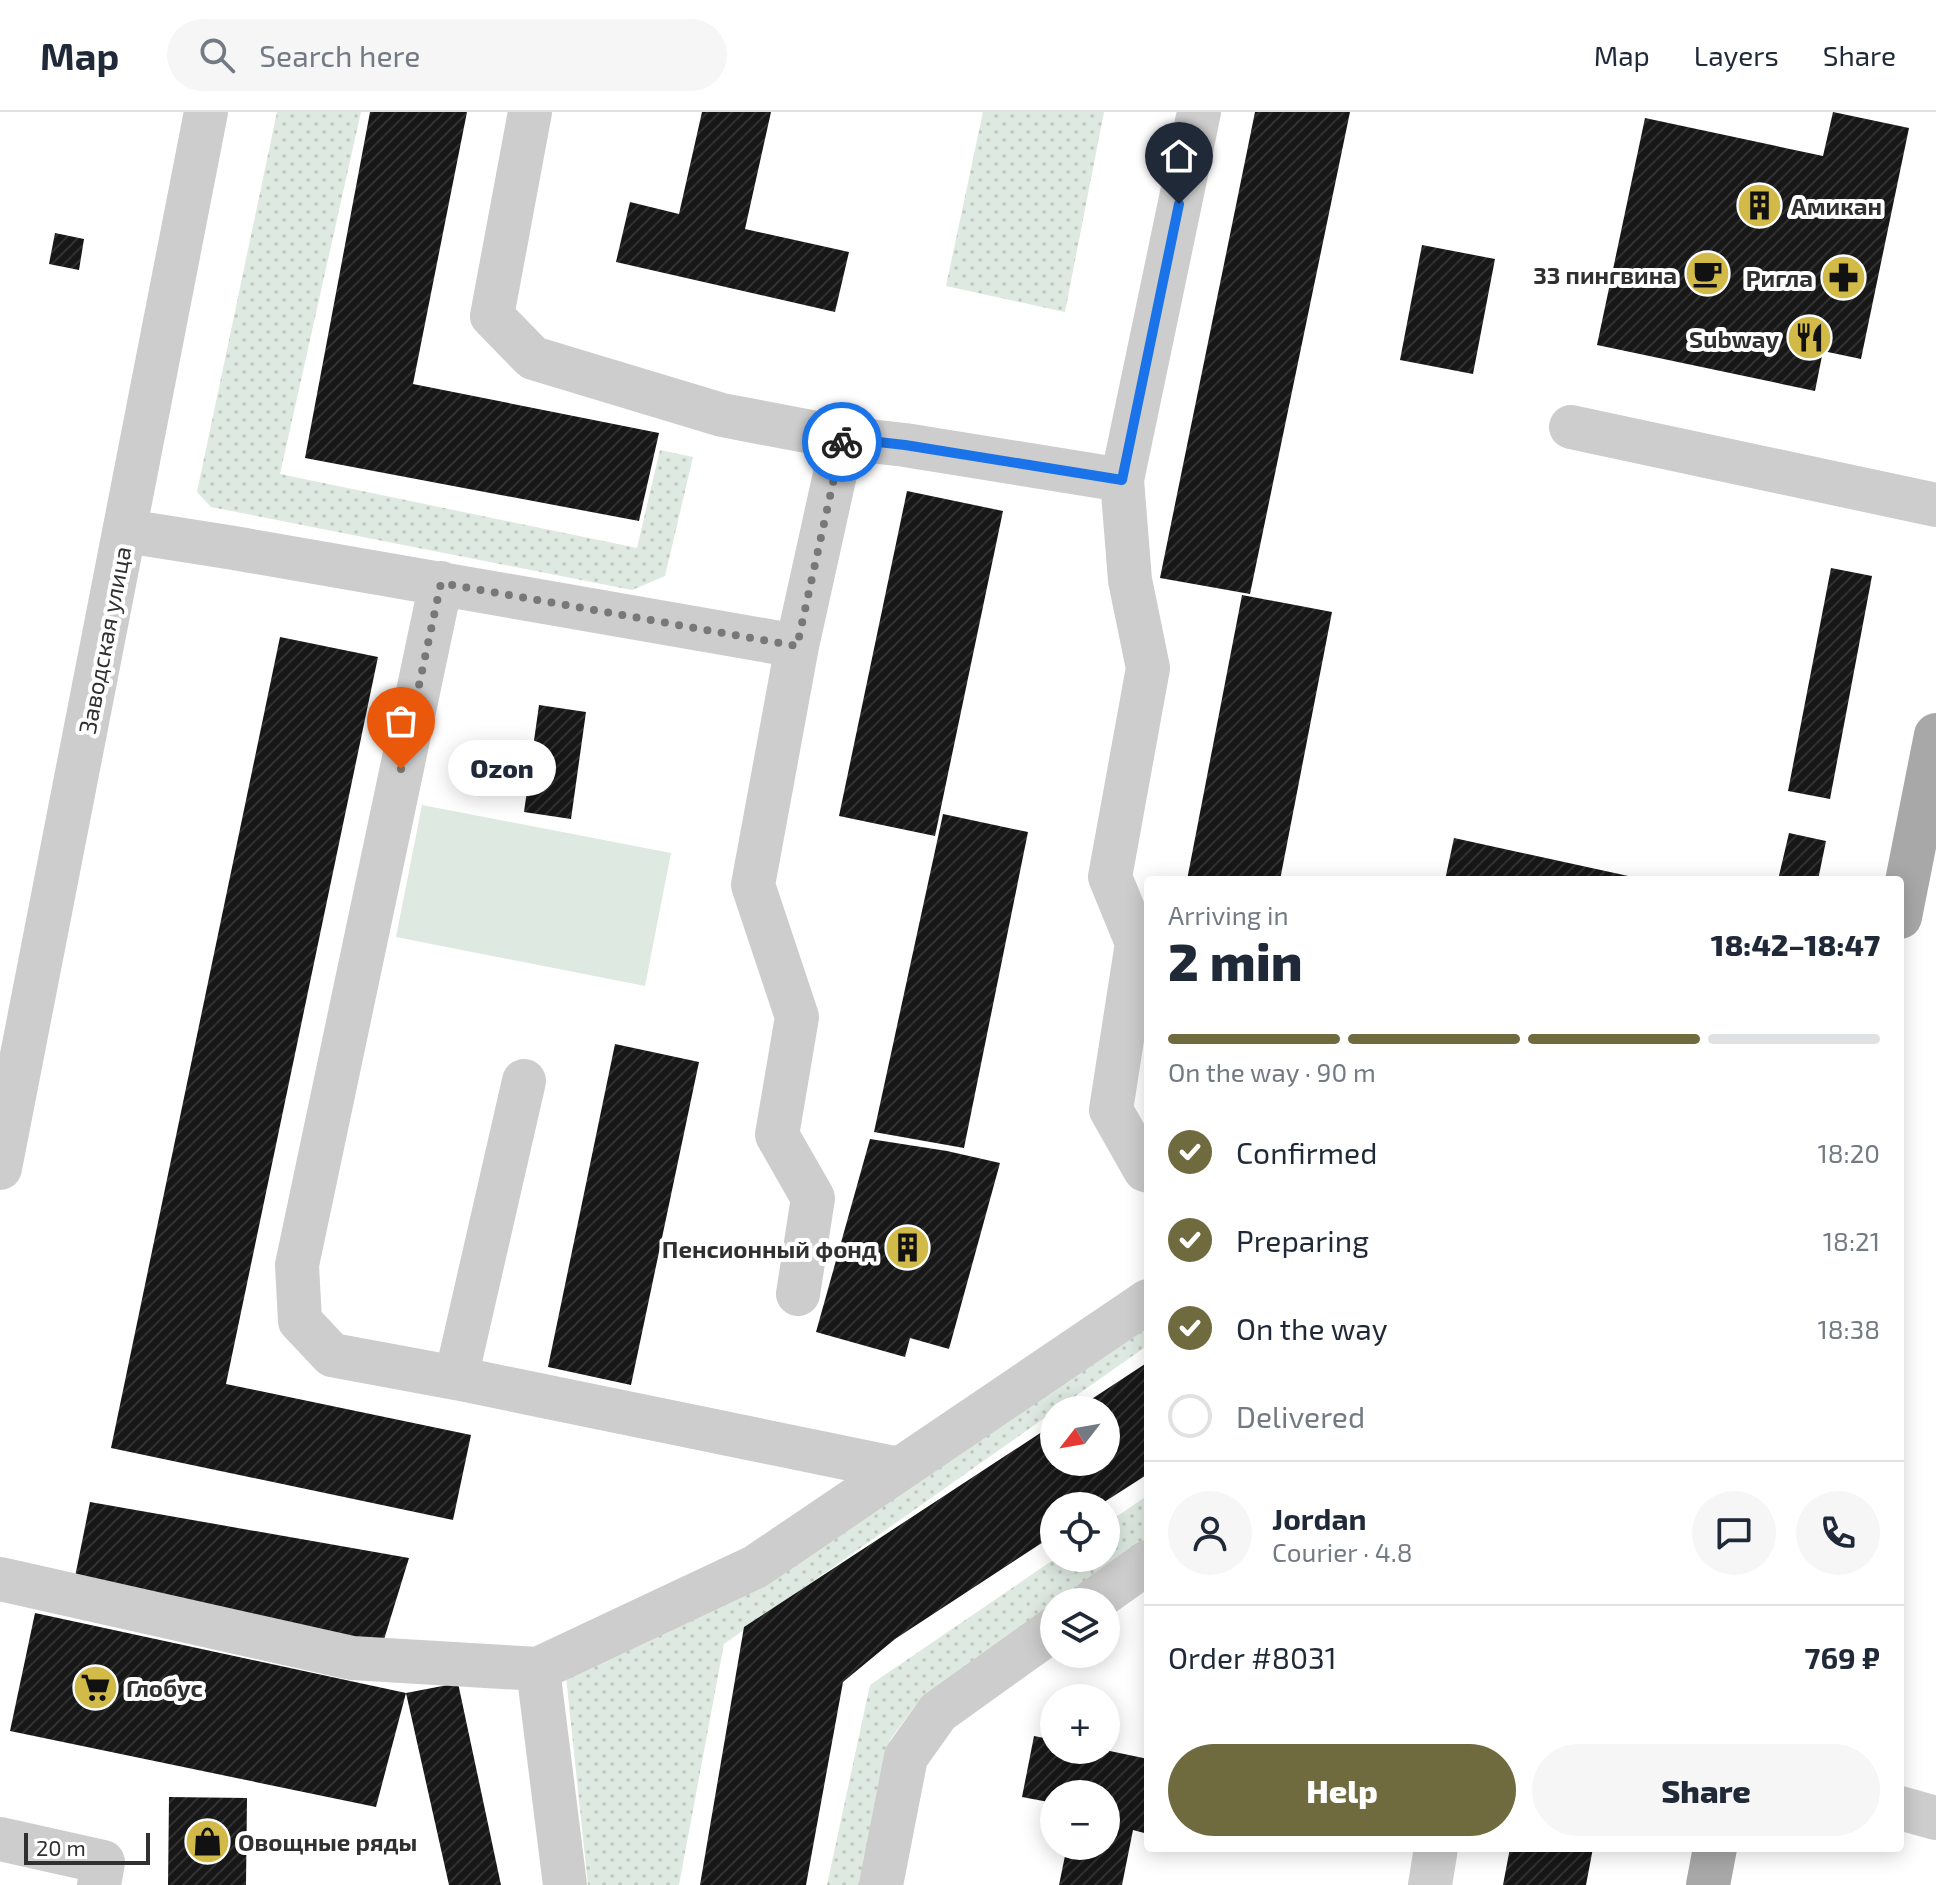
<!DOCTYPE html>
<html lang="en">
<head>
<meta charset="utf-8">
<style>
  :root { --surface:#fff; --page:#f6f6f7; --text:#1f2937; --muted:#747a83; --line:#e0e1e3; --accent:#706a3f }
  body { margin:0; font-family:"Exo 2",sans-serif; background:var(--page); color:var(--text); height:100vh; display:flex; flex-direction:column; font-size:30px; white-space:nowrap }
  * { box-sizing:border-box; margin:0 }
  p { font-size:26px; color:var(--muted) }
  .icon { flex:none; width:44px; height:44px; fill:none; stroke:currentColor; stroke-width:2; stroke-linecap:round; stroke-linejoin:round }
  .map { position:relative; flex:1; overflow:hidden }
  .side { position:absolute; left:1144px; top:764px; width:760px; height:976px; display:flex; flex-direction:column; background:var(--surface); border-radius:8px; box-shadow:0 4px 20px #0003 }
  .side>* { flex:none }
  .needle { width:52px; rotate:239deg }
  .controls { position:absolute; left:1040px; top:1284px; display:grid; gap:16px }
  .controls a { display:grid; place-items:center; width:80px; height:80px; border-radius:50%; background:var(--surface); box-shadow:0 4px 20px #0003; font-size:40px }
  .scale { position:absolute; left:24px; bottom:20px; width:126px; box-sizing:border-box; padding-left:8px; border:4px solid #303030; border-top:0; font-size:22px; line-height:28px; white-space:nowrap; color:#303030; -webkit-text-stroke:6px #fff; paint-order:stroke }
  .pin { position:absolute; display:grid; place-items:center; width:68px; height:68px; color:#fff; margin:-82px -34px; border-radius:50% 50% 50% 0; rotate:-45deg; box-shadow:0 0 8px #0007 }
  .pin .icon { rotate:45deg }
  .courier { position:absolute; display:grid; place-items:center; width:80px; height:80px; margin:-40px; border:6px solid #1a73e8; border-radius:50%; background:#fff; color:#222; box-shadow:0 2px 10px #0007 }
  .bubble { position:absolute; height:56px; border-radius:28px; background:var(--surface); box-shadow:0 4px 20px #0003; font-size:26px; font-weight:800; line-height:56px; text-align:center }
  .overview em { font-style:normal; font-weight:800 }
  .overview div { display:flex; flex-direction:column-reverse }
  .overview { display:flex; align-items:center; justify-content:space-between; height:136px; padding:0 24px }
  h1 { font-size:52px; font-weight:800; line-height:60px }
  .bar { display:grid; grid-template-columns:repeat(4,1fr); gap:12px 8px; align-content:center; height:96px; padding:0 24px }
  .bar i { height:10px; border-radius:6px; background:var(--line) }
  .bar .current { background:var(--accent) }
  .bar p { grid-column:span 4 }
  .line { display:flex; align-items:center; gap:20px; padding:0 24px; border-top:2px solid var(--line) }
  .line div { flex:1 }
  .round { display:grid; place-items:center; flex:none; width:84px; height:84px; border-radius:42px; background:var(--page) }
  ol { padding:0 24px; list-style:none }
  li { display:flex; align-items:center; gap:24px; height:88px }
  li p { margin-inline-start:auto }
  li .icon { padding:8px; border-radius:50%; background:var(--accent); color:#fff; stroke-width:4 }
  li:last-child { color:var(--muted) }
  li i { width:44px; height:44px; border:4px solid var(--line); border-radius:50% }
  .primary-button { display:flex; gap:16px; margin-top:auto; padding:16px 24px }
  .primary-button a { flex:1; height:92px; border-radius:48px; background:var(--accent); color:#fff; font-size:32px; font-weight:800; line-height:92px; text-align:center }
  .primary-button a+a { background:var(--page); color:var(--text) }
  header { display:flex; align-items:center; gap:48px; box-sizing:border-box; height:112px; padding:0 40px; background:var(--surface); border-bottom:2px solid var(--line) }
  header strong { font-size:38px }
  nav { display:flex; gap:44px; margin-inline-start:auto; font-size:28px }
  .search { width:560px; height:72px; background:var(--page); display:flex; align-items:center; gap:20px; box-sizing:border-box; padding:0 28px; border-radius:44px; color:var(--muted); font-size:30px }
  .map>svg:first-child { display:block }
</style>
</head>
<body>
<header>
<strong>Map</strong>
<div class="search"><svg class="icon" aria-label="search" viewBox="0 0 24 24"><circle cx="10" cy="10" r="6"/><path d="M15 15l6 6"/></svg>Search here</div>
<nav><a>Map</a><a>Layers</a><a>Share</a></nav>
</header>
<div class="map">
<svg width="1936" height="1773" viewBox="0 0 1936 1773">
  <defs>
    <pattern id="green-dots" width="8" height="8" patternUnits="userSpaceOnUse" patternTransform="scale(2)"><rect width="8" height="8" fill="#dde9e1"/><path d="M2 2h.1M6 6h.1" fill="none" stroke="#bec8c1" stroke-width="1.8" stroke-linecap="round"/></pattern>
    <pattern id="building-hatch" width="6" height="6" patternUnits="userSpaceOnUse" patternTransform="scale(2)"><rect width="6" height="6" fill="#171717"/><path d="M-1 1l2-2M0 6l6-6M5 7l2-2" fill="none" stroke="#303030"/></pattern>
  </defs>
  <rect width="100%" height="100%" fill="#fff"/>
  <path fill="url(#green-dots)" d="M277 0H361L280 362 637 436 660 338 693 345 665 464 632 478 211 395 197 380Z
    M983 0H1104L1065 200 946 174Z
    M1148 1215V1233L724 1532 679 1773H588L566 1565Z
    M1148 1383V1428L1061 1490H1054V1495L915 1594 890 1628 863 1773H827L870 1573 1056 1446H1106V1412Z"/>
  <path fill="#dde9e1" d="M422 693 671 741 645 874 396 825Z"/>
  <path fill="url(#building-hatch)" d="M370 0H467L413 272 659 321 639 409 305 346Z
    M702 0H771L745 117 849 140 835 200 616 150 630 90 679 102Z
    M1255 0H1350L1250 482 1160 466Z
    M1833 0 1909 16 1861 247 1823 239 1815 279 1597 233 1645 6 1823 44Z
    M55 121 84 127 79 158 49 152Z
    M1422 133 1495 147 1473 262 1400 248Z
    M907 379 1003 399 935 724 839 704Z
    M1831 456 1872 464 1830 687 1788 679Z
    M1242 483 1332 500 1280 768H1187Z
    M280 525 378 545 226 1272 471 1323 453 1408 111 1336Z
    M539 593 586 600 571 707 524 700Z
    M943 702 1028 720 964 1036 874 1020Z
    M1789 721 1826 729 1818 768H1778Z
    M1454 726 1642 767V768H1445Z
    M615 932 699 950 631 1273 548 1255Z
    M870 1027 947 1039 1000 1051 949 1237 910 1226 905 1245 816 1220Z
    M1148 1250V1362L1098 1394H1054V1423L895 1527 843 1570 806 1773H700L744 1515 1054 1312V1350H1106V1298H1075Z
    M90 1390 409 1446 382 1534 74 1470Z
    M35 1501 406 1581 458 1571 501 1773H449L406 1581 376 1695 10 1619Z
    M1034 1624 1054 1628V1638H1105L1148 1647V1722L1133 1718 1122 1773H1059L1067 1734H1106V1682H1054V1691L1022 1685Z
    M169 1685 247 1686 246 1773H168Z
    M1510 1736H1593L1586 1773H1503Z"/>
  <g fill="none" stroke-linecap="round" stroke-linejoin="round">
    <path stroke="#cdcdcd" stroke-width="44" d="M530 0 492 204 533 246 722 303 843 326 905 333 1122 368
      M1571 315 1936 393
      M126 419 234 436 797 534 843 326
      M441 471 297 1153 300 1209 332 1243 456 1266
      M797 534 753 773 797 905 777 1023 813 1086 798 1182
      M524 969 456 1266 899 1357
      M0 1056 206 0
      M1148 1059 1145 1058 1111 998 1137 831 1110 765 1148 556 1130 468 1122 368 1199 0
      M0 1467 352 1546 538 1557 755 1455 1148 1189
      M1092 1490 1148 1450
      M538 1557 565 1773
      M1900 1696 1936 1706
      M0 1727 103 1750 99 1773
      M881 1773 906 1645 938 1600 1054 1517
      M1430 1773 1436 1736"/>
    <path stroke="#a8a8a8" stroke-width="44" d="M1900 805 1936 623
      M1708 1773 1715 1736"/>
  </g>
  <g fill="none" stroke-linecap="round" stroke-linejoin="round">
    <path stroke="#787878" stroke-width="8" stroke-dasharray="0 14.4" d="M401 657 441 471 797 534 842 330"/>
    <path stroke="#1a73e8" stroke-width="10" d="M842 330 843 326 905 333 1122 368 1179 92"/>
  </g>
  <defs>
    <symbol id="building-disc" viewBox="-11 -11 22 22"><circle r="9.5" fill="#d2ba48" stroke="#fff"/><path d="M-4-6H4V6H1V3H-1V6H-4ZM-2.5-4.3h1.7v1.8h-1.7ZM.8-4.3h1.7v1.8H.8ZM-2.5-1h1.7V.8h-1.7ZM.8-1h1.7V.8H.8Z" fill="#111"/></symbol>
    <symbol id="cafe-disc" viewBox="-11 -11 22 22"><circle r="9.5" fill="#d2ba48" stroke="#fff"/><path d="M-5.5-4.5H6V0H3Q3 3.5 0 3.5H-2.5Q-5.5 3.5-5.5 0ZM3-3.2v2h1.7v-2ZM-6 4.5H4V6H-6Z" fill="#111"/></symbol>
    <symbol id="pharmacy-disc" viewBox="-11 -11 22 22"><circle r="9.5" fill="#d2ba48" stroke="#fff"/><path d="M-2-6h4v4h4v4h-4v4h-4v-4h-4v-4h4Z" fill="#111"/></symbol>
    <symbol id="restaurant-disc" viewBox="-11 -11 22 22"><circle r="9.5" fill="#d2ba48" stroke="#fff"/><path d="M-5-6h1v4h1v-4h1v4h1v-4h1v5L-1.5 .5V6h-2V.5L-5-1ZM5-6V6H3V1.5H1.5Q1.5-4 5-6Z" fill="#111"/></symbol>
    <symbol id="supermarket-disc" viewBox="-11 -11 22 22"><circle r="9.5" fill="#d2ba48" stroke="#fff"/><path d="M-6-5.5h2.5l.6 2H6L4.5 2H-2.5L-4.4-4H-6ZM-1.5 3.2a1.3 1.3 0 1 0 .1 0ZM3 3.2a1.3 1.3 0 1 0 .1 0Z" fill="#111"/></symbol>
    <symbol id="shop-disc" viewBox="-11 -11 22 22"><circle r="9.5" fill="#d2ba48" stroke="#fff"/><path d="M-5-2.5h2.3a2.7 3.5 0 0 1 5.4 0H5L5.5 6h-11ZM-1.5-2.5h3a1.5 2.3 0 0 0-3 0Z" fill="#111"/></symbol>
  </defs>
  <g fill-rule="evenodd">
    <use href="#building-disc" x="1734" y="68" width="51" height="51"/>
    <use href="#cafe-disc" x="1682" y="136" width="51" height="51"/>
    <use href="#pharmacy-disc" x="1818" y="140" width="51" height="51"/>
    <use href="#restaurant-disc" x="1784" y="200" width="51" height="51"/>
    <use href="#building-disc" x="882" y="1110" width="51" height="51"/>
    <use href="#supermarket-disc" x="70" y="1550" width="51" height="51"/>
    <use href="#shop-disc" x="182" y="1704" width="51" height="51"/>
  </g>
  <g text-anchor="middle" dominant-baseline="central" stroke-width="8" stroke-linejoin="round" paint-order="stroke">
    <g font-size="24" font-weight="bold" fill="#303030" stroke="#fff" text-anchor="end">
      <text x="1791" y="93" text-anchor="start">Амикан</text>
      <text x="1677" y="162">33 пингвина</text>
      <text x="1813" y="165">Ригла</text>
      <text x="1779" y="226">Subway</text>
      <text x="877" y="1136">Пенсионный фонд</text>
      <text x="126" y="1575" text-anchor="start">Глобус</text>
      <text x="238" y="1729" text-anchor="start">Овощные ряды</text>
    </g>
    <g font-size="24" fill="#303030" stroke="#fff">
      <text transform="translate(104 528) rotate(-79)">Заводская улица</text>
    </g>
  </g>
</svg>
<div class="controls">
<a><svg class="needle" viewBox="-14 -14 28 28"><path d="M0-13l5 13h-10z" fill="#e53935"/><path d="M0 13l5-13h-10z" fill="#747a83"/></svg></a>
<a><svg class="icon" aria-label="locate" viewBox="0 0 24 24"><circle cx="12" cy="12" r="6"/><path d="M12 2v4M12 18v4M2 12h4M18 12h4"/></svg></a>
<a><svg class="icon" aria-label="layers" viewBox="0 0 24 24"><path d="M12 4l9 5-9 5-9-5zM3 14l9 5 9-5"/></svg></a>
<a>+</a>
<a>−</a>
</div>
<div class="scale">20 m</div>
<div class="pin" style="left:401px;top:657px;background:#ea580c"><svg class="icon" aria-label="bag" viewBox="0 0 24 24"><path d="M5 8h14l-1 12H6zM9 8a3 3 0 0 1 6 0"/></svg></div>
<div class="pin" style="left:1179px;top:92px;background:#1f2937"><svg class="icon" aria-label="home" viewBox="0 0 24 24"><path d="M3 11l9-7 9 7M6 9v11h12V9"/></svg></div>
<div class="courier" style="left:842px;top:330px"><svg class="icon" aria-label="bike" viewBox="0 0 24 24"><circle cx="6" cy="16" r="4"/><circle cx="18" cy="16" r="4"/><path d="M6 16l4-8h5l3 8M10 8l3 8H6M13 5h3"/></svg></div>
<div class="bubble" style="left:448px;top:628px;width:108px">Ozon</div>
<section class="side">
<div class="overview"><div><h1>2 min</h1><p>Arriving in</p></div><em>18:42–18:47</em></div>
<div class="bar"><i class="current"></i><i class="current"></i><i class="current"></i><i></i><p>On the way · 90 m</p></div>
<ol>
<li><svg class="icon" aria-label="check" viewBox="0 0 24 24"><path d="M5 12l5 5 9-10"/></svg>Confirmed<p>18:20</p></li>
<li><svg class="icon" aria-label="check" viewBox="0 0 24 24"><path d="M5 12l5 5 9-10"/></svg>Preparing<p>18:21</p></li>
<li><svg class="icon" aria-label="check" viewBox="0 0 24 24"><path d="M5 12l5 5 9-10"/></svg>On the way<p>18:38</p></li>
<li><i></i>Delivered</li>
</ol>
<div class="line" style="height:144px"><a class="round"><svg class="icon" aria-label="person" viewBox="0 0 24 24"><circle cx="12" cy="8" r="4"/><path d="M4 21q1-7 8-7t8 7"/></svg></a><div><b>Jordan</b><p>Courier · 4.8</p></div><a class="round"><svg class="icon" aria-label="chat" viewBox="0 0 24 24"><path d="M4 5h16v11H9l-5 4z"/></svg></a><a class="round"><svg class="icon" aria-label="phone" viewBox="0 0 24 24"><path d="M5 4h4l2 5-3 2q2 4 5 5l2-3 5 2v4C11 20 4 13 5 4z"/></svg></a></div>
<div class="line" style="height:104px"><div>Order #8031</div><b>769 ₽</b></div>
<div class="primary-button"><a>Help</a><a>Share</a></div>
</section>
</div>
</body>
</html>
